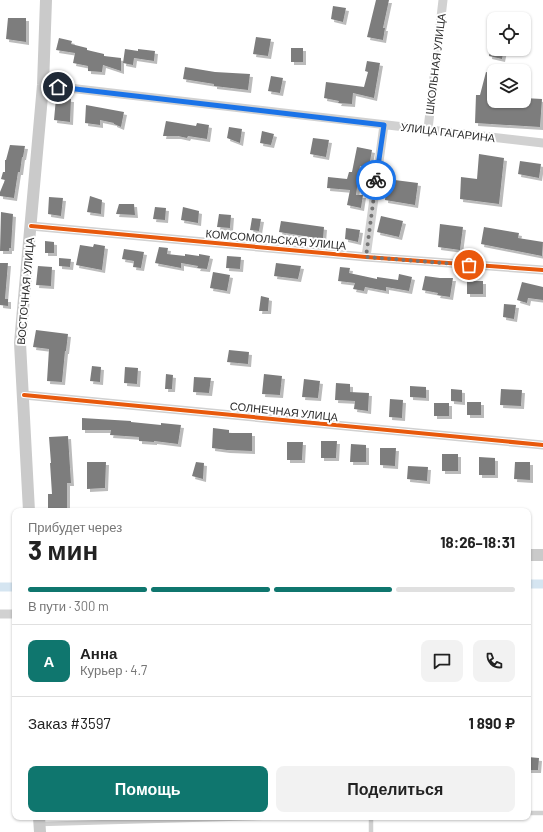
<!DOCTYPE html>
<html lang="ru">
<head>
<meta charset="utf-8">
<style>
  :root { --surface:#fff; --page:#f2f2f2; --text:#222; --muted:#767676; --line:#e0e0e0; --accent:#0f766e }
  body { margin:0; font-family:Barlow,sans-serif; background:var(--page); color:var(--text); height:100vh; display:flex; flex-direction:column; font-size:15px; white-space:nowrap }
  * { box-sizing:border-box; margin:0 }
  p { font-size:13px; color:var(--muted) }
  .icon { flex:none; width:22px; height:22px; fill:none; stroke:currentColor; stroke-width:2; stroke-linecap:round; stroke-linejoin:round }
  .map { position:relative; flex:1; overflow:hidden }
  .details { position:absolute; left:12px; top:508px; width:519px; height:312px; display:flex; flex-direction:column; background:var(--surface); border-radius:8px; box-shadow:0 1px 3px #0004 }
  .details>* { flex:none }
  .buttons { position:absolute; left:487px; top:12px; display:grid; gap:8px }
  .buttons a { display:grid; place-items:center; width:44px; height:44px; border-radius:8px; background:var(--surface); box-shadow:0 1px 3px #0004; font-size:20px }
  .pin { position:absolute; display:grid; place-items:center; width:34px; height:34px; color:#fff; margin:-17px; border:2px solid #fff; border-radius:50%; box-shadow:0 1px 4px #0007 }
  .courier { position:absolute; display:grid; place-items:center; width:40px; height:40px; margin:-20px; border:3px solid #1a73e8; border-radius:50%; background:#fff; color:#222; box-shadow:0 1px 5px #0007 }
  .summary em { font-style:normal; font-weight:700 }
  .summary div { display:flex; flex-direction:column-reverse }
  .summary { display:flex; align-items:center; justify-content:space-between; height:68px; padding:0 16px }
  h1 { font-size:26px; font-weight:700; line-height:30px }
  .bar { display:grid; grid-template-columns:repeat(4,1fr); gap:6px 4px; align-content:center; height:48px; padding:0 16px }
  .bar i { height:5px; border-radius:3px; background:var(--line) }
  .bar .on { background:var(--accent) }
  .bar p { grid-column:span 4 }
  .line { display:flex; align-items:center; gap:10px; padding:0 16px; border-top:1px solid var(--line) }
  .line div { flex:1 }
  .round { display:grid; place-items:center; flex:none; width:42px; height:42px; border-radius:8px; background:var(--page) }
  .button { display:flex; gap:8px; margin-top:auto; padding:8px 16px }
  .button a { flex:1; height:46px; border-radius:8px; background:var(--accent); color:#fff; font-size:16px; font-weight:700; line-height:46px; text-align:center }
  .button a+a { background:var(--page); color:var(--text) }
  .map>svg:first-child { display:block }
</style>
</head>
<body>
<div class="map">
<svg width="543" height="832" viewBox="0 0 543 832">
  <defs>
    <filter id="shadow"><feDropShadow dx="3" dy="3" stdDeviation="0" flood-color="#0004"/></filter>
  </defs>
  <rect width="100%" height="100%" fill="#fff"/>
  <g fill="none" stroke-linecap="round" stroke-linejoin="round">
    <path stroke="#d5e5f1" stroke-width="9" d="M528 584H543
      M0 587H15"/>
  </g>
  <path fill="#7d7d7d" filter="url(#shadow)" d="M376 0H389L383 28H385L383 40 367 37Z
    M333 6 346 8 343 22 331 19Z
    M8 18H26V42L6 39Z
    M256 37 271 39 268 56 253 54Z
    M59 38 72 41 71 44 87 48V50L104 54V56L121 58V71L103 65 102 72 88 71V66L73 63 75 53 56 50Z
    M291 48H303V62H291Z
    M125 49 138 51V49L155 51 154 61 134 58 133 65 123 63Z
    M490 49H504L502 59 489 56Z
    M367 61 380 63 374 98 353 93 352 104 338 103 339 101 324 98 326 82 364 87 368 72 365 71Z
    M185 67 215 72 250 74 248 90 214 86V84L183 79Z
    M486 72 494 74V101H524V98L542 99 540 127 475 123 476 95H480Z
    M271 76 283 78 280 93 268 91Z
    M56 98 71 99 70 122 54 120Z
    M86 105 124 112 121 127 114 124V123L100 120V125L85 123Z
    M166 121 196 126 197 123 209 125 207 139 188 136 187 138 178 136H163Z
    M229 127 242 129 240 143 227 138Z
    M262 131 274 134 271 145 260 143Z
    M313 138 329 140 326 157 310 154Z
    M10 145 25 146 23 157H22L20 172H18L14 198 0 196V192L5 180 1 179 3 172H5V160H6Z
    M357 147 372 150 369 167 360 166 356 195H363L361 208 347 205 350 190 327 188 328 177 347 179 349 172H352Z
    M479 154 504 158 499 204 460 199 461 177 477 179Z
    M520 161 541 164 539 178 518 174Z
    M387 179 418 183 415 205 385 200Z
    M90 196 102 200 101 214 87 212Z
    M49 197 63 198 61 216 48 214Z
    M119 204H134L135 215 116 214Z
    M155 207 166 208 165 220 153 219Z
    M183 207 199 211 198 223 181 220Z
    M1 212 13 214 11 248H9V251H0Z
    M219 214 231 215 230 228 217 227Z
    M381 216 403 221 399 237 377 232Z
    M252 218 261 219 259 231 250 230Z
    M281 221 324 227 323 239 279 232Z
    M440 224 463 227 460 250 438 247Z
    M484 227 519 233 518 238 543 242 542 256 481 244Z
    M346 228 360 230 358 242 345 239Z
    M45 241 54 242V253H45Z
    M94 244 105 246 102 270 76 265 80 245 93 247Z
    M159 247 168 248 167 254 185 256V254L199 256V254L210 256 207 269 197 268 198 266 181 263V268L155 263Z
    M124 249 144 252 141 268 133 267 134 261 122 259Z
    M227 256 241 257 240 269 226 268Z
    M59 258 71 259 70 267 59 266Z
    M0 263H8L5 299H8V306L0 305Z
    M276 263 301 266 298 279 274 276Z
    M38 266 52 267 51 286 36 285Z
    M340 267 350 268 349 273 377 279V277L398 280 399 274 412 277 409 291 386 287V291L365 287 364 291 353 289 355 283 338 281Z
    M213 272 230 275 227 291 210 288Z
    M425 276 440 278H453L450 297 437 295 438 293 422 290Z
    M467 281H483V294H467Z
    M522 282 543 287V300L528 298 527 303 517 300Z
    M261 296 269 298 268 311H259Z
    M504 304 516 305 514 319 503 317Z
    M36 330 68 334 66 351H65L62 382 47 381 49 349 33 347Z
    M229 350 249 352 248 364 227 362Z
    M92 366 101 367 100 382 90 381Z
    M125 367 138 368 137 384 124 383Z
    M166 374 173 375 172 389H165Z
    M264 374 282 376 280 395 262 394Z
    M194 377 211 378 209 393 193 392Z
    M304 379 320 381 318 398 302 397Z
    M336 383 350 384V392L369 393 368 411 354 409 355 401 335 400Z
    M410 386 426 387V398L410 397Z
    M451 389 462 390V402L451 401Z
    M501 389 522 390 521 406 500 405Z
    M390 399 403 400 402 418 389 417Z
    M467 402H481V415H467Z
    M434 403H449V416H434Z
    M82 418 131 421V422L161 425V423L181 425 178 444 154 441V442L139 441V437L110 435 111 430H82Z
    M213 428 229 430V433H252V451L227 450 212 448Z
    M68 436 71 483H67V510H48V494H52L50 463H51L49 437Z
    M321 441H337L336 458H321Z
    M287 442H303L302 460H287Z
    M351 444 366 445V462H350Z
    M380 448H396L395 466 380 465Z
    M442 454H458V471H442Z
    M479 457 495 458V475H479Z
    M87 462H106L105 488 87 489Z
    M196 462 204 463 203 479 192 476Z
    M515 462H530V480L514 479Z
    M408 466 428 467 427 481 407 479Z
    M528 757 539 758 538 770H528Z"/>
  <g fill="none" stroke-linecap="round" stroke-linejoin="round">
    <path stroke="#d1d1d1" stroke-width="4.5" d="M528 813H543
      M371 817V832
      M40 824 293 817"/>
    <path stroke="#d1d1d1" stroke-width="9" d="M43 85 543 143
      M428 129 443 0
      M31 226 366 257 543 270
      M366 257 384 125
      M24 395 543 445
      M0 614H15"/>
    <path stroke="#cacaca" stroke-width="12" d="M29 511 20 343 43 85 46 0
      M528 555H543
      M39 817 40 832"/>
    <defs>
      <path id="cycleway" d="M31 226 366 257 543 270
        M24 395 543 445"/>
    </defs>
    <use href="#cycleway" stroke="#fff" stroke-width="6"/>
    <use href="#cycleway" stroke="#e8590c" stroke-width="4"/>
  </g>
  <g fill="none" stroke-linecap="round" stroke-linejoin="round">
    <path stroke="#767676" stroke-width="4" stroke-dasharray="0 7.2" d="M376 180 366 257 469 265"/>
    <path stroke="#1a73e8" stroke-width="5" d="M58 87 384 125 376 180"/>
  </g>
  <g text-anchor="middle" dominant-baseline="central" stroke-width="4" stroke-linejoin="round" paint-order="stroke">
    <g font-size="11" fill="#2c2c2c" stroke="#fff">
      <text transform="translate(435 64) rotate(-83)">ШКОЛЬНАЯ УЛИЦА</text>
      <text transform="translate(448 132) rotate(7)">УЛИЦА ГАГАРИНА</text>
      <text transform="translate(276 239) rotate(5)">КОМСОМОЛЬСКАЯ УЛИЦА</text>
      <text transform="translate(25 291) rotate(-85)">ВОСТОЧНАЯ УЛИЦА</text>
      <text transform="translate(284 411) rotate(6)">СОЛНЕЧНАЯ УЛИЦА</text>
    </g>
  </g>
</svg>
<div class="buttons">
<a><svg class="icon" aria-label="locate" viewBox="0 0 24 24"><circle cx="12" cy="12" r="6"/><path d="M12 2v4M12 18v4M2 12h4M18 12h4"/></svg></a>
<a><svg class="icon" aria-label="layers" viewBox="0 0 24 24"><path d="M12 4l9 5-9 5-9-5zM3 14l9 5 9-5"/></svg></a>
</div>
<div class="pin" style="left:469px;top:265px;background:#ea580c"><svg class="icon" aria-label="bag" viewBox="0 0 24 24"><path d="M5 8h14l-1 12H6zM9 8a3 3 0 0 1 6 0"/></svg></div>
<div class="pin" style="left:58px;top:87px;background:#1f2937"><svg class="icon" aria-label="home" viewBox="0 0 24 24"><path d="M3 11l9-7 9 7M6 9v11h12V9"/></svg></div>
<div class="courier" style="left:376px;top:180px"><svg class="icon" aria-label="bike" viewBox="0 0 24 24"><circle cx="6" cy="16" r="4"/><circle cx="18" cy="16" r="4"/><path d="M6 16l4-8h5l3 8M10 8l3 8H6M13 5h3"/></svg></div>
<section class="details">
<div class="summary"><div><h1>3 мин</h1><p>Прибудет через</p></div><em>18:26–18:31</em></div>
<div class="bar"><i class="on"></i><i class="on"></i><i class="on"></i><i></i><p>В пути · 300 m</p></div>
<div class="line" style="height:72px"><b class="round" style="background:var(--accent);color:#fff">А</b><div><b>Анна</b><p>Курьер · 4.7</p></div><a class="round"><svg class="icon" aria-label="chat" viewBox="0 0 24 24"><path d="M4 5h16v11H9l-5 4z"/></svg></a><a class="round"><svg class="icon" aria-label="phone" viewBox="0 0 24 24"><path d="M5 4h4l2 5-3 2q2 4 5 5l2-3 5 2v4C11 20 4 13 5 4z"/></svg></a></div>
<div class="line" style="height:52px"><div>Заказ #3597</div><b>1 890 ₽</b></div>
<div class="button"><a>Помощь</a><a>Поделиться</a></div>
</section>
</div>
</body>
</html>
